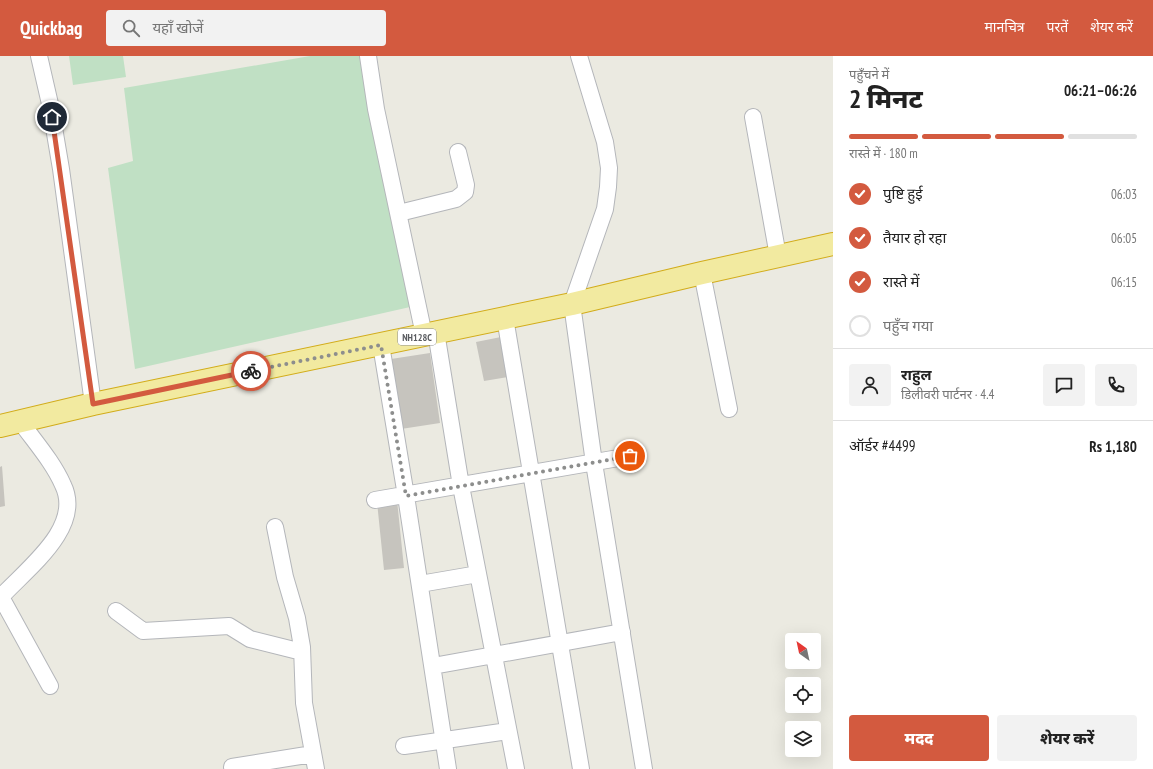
<!DOCTYPE html>
<html lang="hi">
<head>
<meta charset="utf-8">
<style>
  :root { --surface:#fff; --page:#f2f2f2; --text:#222; --muted:#767676; --line:#e0e0e0; --accent:#d35a3f }
  body { margin:0; font-family:"PT Sans Narrow","Noto Sans Devanagari",sans-serif; background:var(--page); color:var(--text); height:100vh; display:flex; flex-direction:column; font-size:15px; white-space:nowrap }
  * { box-sizing:border-box; margin:0 }
  p { font-size:13px; color:var(--muted) }
  .icon { flex:none; width:22px; height:22px; fill:none; stroke:currentColor; stroke-width:2; stroke-linecap:round; stroke-linejoin:round }
  .map { position:relative; flex:1; overflow:hidden }
  .sheet { display:flex; flex-direction:column; background:var(--surface); width:320px }
  .sheet>* { flex:none }
  .needle { width:26px; rotate:327deg }
  .buttons { position:absolute; left:785px; top:577px; display:grid; gap:8px }
  .buttons a { display:grid; place-items:center; width:36px; height:36px; border-radius:4px; background:var(--surface); box-shadow:0 4px 16px #0002; font-size:20px }
  .pin { position:absolute; display:grid; place-items:center; width:34px; height:34px; color:#fff; margin:-17px; border:2px solid #fff; border-radius:50%; box-shadow:0 1px 4px #0007 }
  .courier { position:absolute; display:grid; place-items:center; width:40px; height:40px; margin:-20px; border:3px solid #d35a3f; border-radius:50%; background:#fff; color:#222; box-shadow:0 1px 5px #0007 }
  .overview em { font-style:normal; font-weight:800 }
  .overview div { display:flex; flex-direction:column-reverse }
  .overview { display:flex; align-items:center; justify-content:space-between; height:68px; padding:0 16px }
  h1 { font-size:26px; font-weight:800; line-height:30px }
  .bar { display:grid; grid-template-columns:repeat(4,1fr); gap:6px 4px; align-content:center; height:48px; padding:0 16px }
  .bar i { height:5px; border-radius:3px; background:var(--line) }
  .bar .on { background:var(--accent) }
  .bar p { grid-column:span 4 }
  .line { display:flex; align-items:center; gap:10px; padding:0 16px; border-top:1px solid var(--line) }
  .line div { flex:1 }
  .round { display:grid; place-items:center; flex:none; width:42px; height:42px; border-radius:4px; background:var(--page) }
  ol { padding:0 16px; list-style:none }
  li { display:flex; align-items:center; gap:12px; height:44px }
  li p { margin-inline-start:auto }
  li .icon { padding:4px; border-radius:50%; background:var(--accent); color:#fff; stroke-width:4 }
  li:last-child { color:var(--muted) }
  li i { width:22px; height:22px; border:2px solid var(--line); border-radius:50% }
  .cta { display:flex; gap:8px; margin-top:auto; padding:8px 16px }
  .cta a { flex:1; height:46px; border-radius:4px; background:var(--accent); color:#fff; font-size:16px; font-weight:800; line-height:46px; text-align:center }
  .cta a+a { background:var(--page); color:var(--text) }
  header { display:flex; align-items:center; gap:24px; box-sizing:border-box; height:56px; padding:0 20px; background:var(--accent); color:#fff }
  header strong { font-size:19px }
  nav { display:flex; gap:22px; margin-inline-start:auto; font-size:14px }
  .search { width:280px; height:36px; background:var(--page); display:flex; align-items:center; gap:10px; box-sizing:border-box; padding:0 14px; border-radius:4px; color:var(--muted); font-size:15px }
  main { display:flex; flex:1; min-height:0 }
  .map>svg:first-child { display:block }
</style>
</head>
<body>
<header>
<strong>Quickbag</strong>
<div class="search"><svg class="icon" aria-label="search" viewBox="0 0 24 24"><circle cx="10" cy="10" r="6"/><path d="M15 15l6 6"/></svg>यहाँ खोजें</div>
<nav><a>मानचित्र</a><a>परतें</a><a>शेयर करें</a></nav>
</header>
<main>
<div class="map">
<svg width="833" height="713" viewBox="0 0 833 713">
  <rect width="100%" height="100%" fill="#ebeae1"/>
  <path fill="#c0e0c4" d="M69 0H123L126 21 73 29Z
    M310 0H362L419 249 135 313 108 112 133 105 124 32Z"/>
  <path fill="#c6c4be" d="M501 281 508 321 484 325 476 286Z
    M430 297 440 367 401 373 391 303Z
    M2 410 5 450 0 451V411Z
    M397 444 404 512 384 514 377 446Z"/>
  <g fill="none" stroke-linecap="round" stroke-linejoin="round">
    <defs>
      <path id="minor" d="M39 0 50 48 61 113 93 348
        M368 0 376 53 424 279
        M579 0 605 86 609 112 608 131 605 153 572 248 594 407 644 713
        M753 61 778 200
        M399 157 456 143 465 136 466 129 458 96
        M702 217 729 353
        M505 262 581 713
        M436 276 461 430 516 713
        M381 289 406 440 448 713
        M375 444 630 400
        M275 471 285 521 297 562 302 591 304 647 316 713
        M420 528 478 518
        M1 541 50 630
        M0 542C25 514 84 472 63 429 53 406 35 386 20 365
        M116 555 143 575 229 570 250 583 302 596
        M433 610 622 576
        M404 690 508 675
        M232 711 313 698"/>
      <path id="trunk" d="M0 370 93 348 572 248 702 217 833 188"/>
    </defs>
    <use href="#minor" stroke="#b4b6ba" stroke-width="18"/>
    <use href="#trunk" stroke="#d2ac1a" stroke-width="24"/>
    <use href="#minor" stroke="#fff" stroke-width="16"/>
    <use href="#trunk" stroke="#f2eaa0" stroke-width="22"/>
  </g>
  <g fill="none" stroke-linecap="round" stroke-linejoin="round">
    <path stroke="#8d8e8d" stroke-width="4" stroke-dasharray="0 7.2" d="M251 315 381 289 406 440 630 400"/>
    <path stroke="#d35a3f" stroke-width="5" d="M52 61 93 348 251 315"/>
  </g>
  <g text-anchor="middle" dominant-baseline="central" stroke-width="4" stroke-linejoin="round" paint-order="stroke">
    <rect fill="#fff" stroke="#8c8d90" stroke-width="1" x="398" y="273" width="38" height="16" rx="3"/>
    <g font-size="10" font-weight="bold" fill="#5a5c60">
      <text x="417" y="281">NH128C</text>
    </g>
  </g>
</svg>
<div class="buttons">
<a><svg class="needle" viewBox="-14 -14 28 28"><path d="M0-13l5 13h-10z" fill="#e53935"/><path d="M0 13l5-13h-10z" fill="#767676"/></svg></a>
<a><svg class="icon" aria-label="locate" viewBox="0 0 24 24"><circle cx="12" cy="12" r="6"/><path d="M12 2v4M12 18v4M2 12h4M18 12h4"/></svg></a>
<a><svg class="icon" aria-label="layers" viewBox="0 0 24 24"><path d="M12 4l9 5-9 5-9-5zM3 14l9 5 9-5"/></svg></a>
</div>
<div class="pin" style="left:630px;top:400px;background:#ea580c"><svg class="icon" aria-label="bag" viewBox="0 0 24 24"><path d="M5 8h14l-1 12H6zM9 8a3 3 0 0 1 6 0"/></svg></div>
<div class="pin" style="left:52px;top:61px;background:#1f2937"><svg class="icon" aria-label="home" viewBox="0 0 24 24"><path d="M3 11l9-7 9 7M6 9v11h12V9"/></svg></div>
<div class="courier" style="left:251px;top:315px"><svg class="icon" aria-label="bike" viewBox="0 0 24 24"><circle cx="6" cy="16" r="4"/><circle cx="18" cy="16" r="4"/><path d="M6 16l4-8h5l3 8M10 8l3 8H6M13 5h3"/></svg></div>
</div>
<section class="sheet">
<div class="overview"><div><h1>2 मिनट</h1><p>पहुँचने में</p></div><em>06:21–06:26</em></div>
<div class="bar"><i class="on"></i><i class="on"></i><i class="on"></i><i></i><p>रास्ते में · 180 m</p></div>
<ol>
<li><svg class="icon" aria-label="check" viewBox="0 0 24 24"><path d="M5 12l5 5 9-10"/></svg>पुष्टि हुई<p>06:03</p></li>
<li><svg class="icon" aria-label="check" viewBox="0 0 24 24"><path d="M5 12l5 5 9-10"/></svg>तैयार हो रहा<p>06:05</p></li>
<li><svg class="icon" aria-label="check" viewBox="0 0 24 24"><path d="M5 12l5 5 9-10"/></svg>रास्ते में<p>06:15</p></li>
<li><i></i>पहुँच गया</li>
</ol>
<div class="line" style="height:72px"><a class="round"><svg class="icon" aria-label="person" viewBox="0 0 24 24"><circle cx="12" cy="8" r="4"/><path d="M4 21q1-7 8-7t8 7"/></svg></a><div><b>राहुल</b><p>डिलीवरी पार्टनर · 4.4</p></div><a class="round"><svg class="icon" aria-label="chat" viewBox="0 0 24 24"><path d="M4 5h16v11H9l-5 4z"/></svg></a><a class="round"><svg class="icon" aria-label="phone" viewBox="0 0 24 24"><path d="M5 4h4l2 5-3 2q2 4 5 5l2-3 5 2v4C11 20 4 13 5 4z"/></svg></a></div>
<div class="line" style="height:52px"><div>ऑर्डर #4499</div><b>Rs 1,180</b></div>
<div class="cta"><a>मदद</a><a>शेयर करें</a></div>
</section>
</main>
</body>
</html>
